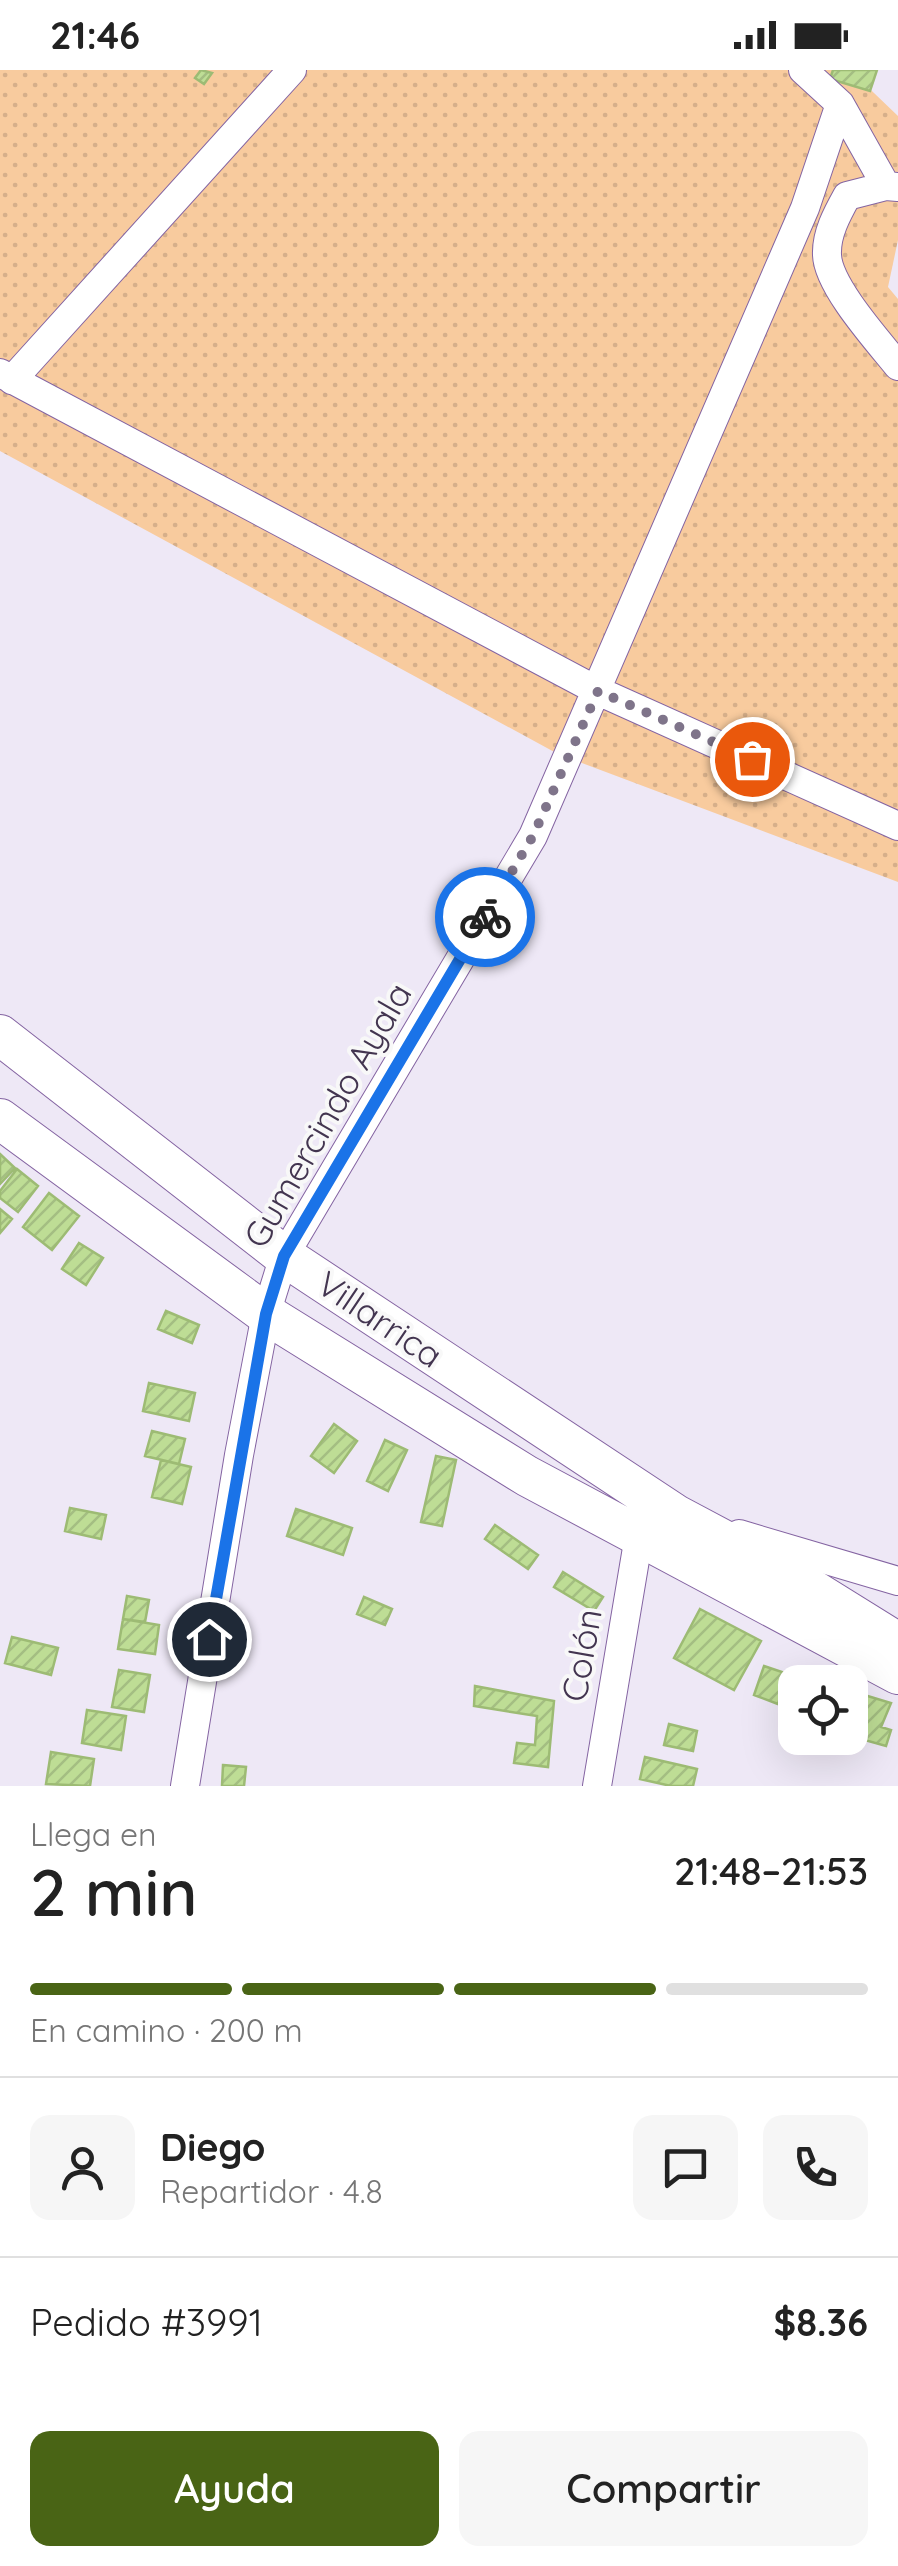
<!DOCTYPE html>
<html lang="es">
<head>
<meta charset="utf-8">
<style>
  :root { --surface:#fff; --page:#f6f6f6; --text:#222; --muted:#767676; --line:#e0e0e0; --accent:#496415 }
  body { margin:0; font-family:Quicksand,sans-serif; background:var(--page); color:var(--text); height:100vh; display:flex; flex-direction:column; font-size:38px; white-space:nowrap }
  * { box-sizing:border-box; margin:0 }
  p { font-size:32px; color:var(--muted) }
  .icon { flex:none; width:55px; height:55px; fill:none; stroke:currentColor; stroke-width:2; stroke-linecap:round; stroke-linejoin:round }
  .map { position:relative; height:1716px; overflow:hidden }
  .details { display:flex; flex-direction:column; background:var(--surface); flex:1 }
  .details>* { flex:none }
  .controls { position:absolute; left:778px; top:1595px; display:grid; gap:20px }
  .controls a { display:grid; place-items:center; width:90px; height:90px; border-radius:20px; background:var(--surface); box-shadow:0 10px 40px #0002; font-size:50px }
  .pin { position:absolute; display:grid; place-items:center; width:85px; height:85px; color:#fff; margin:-42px; border:5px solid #fff; border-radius:50%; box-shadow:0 2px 10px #0007 }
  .courier { position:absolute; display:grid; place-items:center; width:100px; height:100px; margin:-50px; border:8px solid #1a73e8; border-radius:50%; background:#fff; color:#222; box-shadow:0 2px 12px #0007 }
  .overview em { font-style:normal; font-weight:600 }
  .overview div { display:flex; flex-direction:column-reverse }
  .overview { display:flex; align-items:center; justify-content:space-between; height:170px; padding:0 30px }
  h1 { font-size:65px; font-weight:600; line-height:75px }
  .bar { display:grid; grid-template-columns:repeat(4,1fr); gap:15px 10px; align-content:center; height:120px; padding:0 30px }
  .bar i { height:12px; border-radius:8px; background:var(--line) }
  .bar .selected { background:var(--accent) }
  .bar p { grid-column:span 4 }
  .line { display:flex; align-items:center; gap:25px; padding:0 30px; border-top:2px solid var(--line) }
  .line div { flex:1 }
  .round { display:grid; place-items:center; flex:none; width:105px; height:105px; border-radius:20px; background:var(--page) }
  .cta { display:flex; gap:20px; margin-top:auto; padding:20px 30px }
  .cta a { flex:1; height:115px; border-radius:20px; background:var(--accent); color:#fff; font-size:40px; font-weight:600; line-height:115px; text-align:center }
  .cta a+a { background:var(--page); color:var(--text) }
  .status { display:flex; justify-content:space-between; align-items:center; height:70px; padding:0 50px; background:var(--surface); direction:ltr }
  .status svg { height:28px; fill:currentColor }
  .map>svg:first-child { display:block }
</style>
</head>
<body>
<div class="status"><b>21:46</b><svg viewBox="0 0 49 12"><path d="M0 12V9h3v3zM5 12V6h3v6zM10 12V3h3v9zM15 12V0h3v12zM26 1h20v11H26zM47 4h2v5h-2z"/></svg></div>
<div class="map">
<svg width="898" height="1716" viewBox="0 0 898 1716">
  <defs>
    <pattern id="grass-dots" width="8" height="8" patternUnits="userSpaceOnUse" patternTransform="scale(2.5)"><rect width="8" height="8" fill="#f8cb9e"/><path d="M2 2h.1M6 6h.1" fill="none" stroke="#d6af8a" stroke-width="1.8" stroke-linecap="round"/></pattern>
    <pattern id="building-hatch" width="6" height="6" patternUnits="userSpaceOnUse" patternTransform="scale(2.5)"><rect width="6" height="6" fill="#bedd95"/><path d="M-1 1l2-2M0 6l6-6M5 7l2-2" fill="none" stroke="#a4be82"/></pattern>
  </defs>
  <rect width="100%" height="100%" fill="#eee8f6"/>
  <path fill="url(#grass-dots)" d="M0 0H850L898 46V170L888 217 898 229V812L558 684 0 381Z"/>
  <path fill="url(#building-hatch)" stroke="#9dbb74" stroke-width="2.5" d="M201 0 212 3 204 14 195 8Z
    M833 0H877L870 21 830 9Z
    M0 1084 15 1098 0 1114Z
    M17 1099 38 1116 18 1142 0 1128V1121Z
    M49 1123 79 1146 52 1180 23 1157Z
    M0 1139 12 1149 0 1163Z
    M79 1173 103 1188 86 1215 62 1199Z
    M166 1241 199 1255 192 1273 158 1259Z
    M149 1313 195 1323 189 1351 143 1341Z
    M334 1354 357 1371 334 1403 311 1386Z
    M152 1361 185 1369 179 1394 145 1386Z
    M385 1370 407 1380 388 1421 367 1411Z
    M436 1386 456 1390 442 1456 421 1452Z
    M161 1390 191 1397 182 1434 152 1427Z
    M70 1438 106 1445 101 1469 65 1461Z
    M296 1439 352 1458 343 1485 287 1466Z
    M495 1455 538 1485 528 1499 485 1469Z
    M563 1502 603 1527 594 1541 554 1517Z
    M127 1526 149 1530 145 1552 123 1549Z
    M364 1527 392 1539 385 1555 357 1544Z
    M700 1539 761 1571 734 1620 674 1588Z
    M123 1549 159 1555 155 1584 118 1579Z
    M12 1567 58 1578 51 1605 5 1593Z
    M764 1596 788 1604 778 1634 754 1625Z
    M119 1600 150 1605 144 1642 112 1637Z
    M475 1616 554 1631 548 1697 514 1693 517 1673 535 1675 537 1646 474 1636Z
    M861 1624 891 1633 881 1657 891 1660 886 1676 850 1666Z
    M87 1640 126 1646 121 1680 82 1673Z
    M669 1654 697 1661 693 1681 664 1675Z
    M51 1682 94 1689 90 1716 46 1714Z
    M645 1687 697 1699 693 1716H671L640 1709Z
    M223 1695 246 1697 244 1716H222Z"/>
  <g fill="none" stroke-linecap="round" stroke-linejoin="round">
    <defs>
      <path id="street" d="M803 0 840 34 886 116
        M898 117 886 116 847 126C837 144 826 164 827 185 828 216 878 271 898 296
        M0 303 598 621 898 756
        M12 310 292 0
        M739 1464 898 1511
        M185 1716 239 1385 266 1244 284 1186 533 766 805 138 840 34
        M597 1716 639 1466 652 1459"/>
      <path id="secondary" d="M0 965 284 1186 676 1445 787 1504 898 1573
        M0 1049 266 1244 527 1406 898 1604"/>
    </defs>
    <use href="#street" stroke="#8464a2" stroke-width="30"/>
    <use href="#secondary" stroke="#8464a2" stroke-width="42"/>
    <use href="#street" stroke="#fff" stroke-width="28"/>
    <use href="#secondary" stroke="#fff" stroke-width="40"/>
  </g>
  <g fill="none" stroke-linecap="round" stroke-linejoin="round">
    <path stroke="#7f748a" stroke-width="10" stroke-dasharray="0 18" d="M485 847 533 766 598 621 752 689"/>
    <path stroke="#1a73e8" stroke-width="12" d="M209 1569 266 1244 284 1186 485 847"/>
  </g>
  <g text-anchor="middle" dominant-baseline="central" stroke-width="8" stroke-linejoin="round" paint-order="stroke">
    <g font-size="35" fill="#433550" stroke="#f8f8f8">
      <text transform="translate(327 1045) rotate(-60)">Gumercindo Ayala</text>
      <text transform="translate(380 1249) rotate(34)">Villarrica</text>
      <text transform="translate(581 1585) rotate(-80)">Colón</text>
    </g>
  </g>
</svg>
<div class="controls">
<a><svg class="icon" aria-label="locate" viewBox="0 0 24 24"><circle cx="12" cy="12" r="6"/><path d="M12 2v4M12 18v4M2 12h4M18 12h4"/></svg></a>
</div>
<div class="pin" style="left:752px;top:689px;background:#ea580c"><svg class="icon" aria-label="bag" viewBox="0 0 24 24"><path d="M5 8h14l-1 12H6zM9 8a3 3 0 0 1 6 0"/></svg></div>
<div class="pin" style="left:209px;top:1569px;background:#1f2937"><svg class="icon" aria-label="home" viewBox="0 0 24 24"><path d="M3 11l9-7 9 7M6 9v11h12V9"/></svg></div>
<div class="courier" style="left:485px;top:847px"><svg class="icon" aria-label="bike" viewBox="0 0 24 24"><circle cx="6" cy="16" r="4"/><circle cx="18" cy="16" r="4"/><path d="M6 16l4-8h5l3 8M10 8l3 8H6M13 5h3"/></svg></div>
</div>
<section class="details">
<div class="overview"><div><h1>2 min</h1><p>Llega en</p></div><em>21:48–21:53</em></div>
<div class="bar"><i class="selected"></i><i class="selected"></i><i class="selected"></i><i></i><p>En camino · 200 m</p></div>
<div class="line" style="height:180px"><a class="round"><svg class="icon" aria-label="person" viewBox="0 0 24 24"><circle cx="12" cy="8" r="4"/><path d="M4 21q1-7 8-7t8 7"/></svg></a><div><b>Diego</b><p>Repartidor · 4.8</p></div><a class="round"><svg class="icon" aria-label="chat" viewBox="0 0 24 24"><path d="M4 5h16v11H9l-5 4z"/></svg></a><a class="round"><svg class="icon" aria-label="phone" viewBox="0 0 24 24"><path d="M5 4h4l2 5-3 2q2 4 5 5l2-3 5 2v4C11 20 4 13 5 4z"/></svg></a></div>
<div class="line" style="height:130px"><div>Pedido #3991</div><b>$8.36</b></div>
<div class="cta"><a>Ayuda</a><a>Compartir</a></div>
</section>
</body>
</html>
